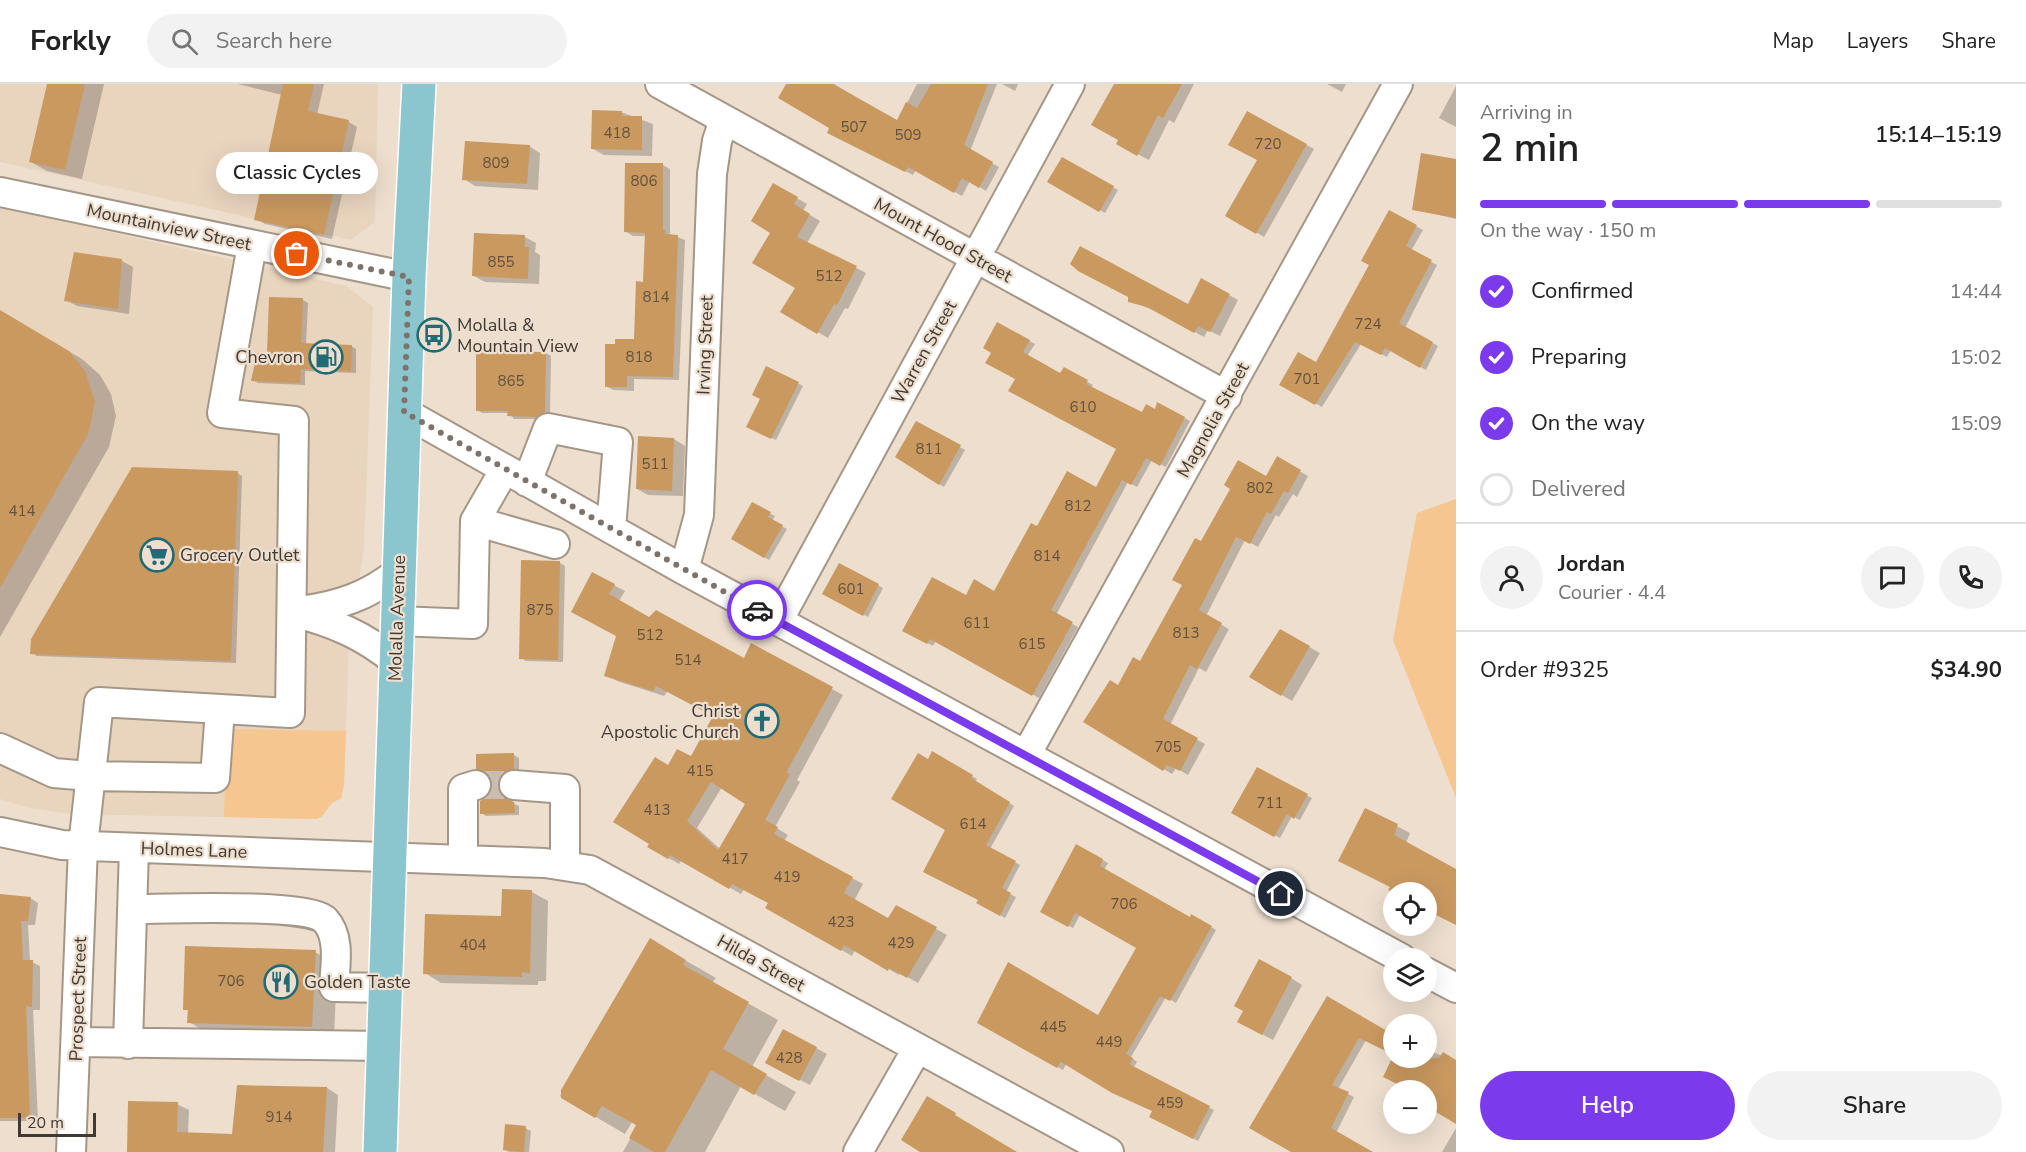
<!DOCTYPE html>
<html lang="en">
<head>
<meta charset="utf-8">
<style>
  :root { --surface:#fff; --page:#f2f2f2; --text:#222; --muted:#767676; --line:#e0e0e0; --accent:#7c3aed }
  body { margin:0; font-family:"Nunito Sans",sans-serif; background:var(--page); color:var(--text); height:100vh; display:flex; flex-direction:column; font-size:22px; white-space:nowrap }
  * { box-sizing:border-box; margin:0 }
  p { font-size:20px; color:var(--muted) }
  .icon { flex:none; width:33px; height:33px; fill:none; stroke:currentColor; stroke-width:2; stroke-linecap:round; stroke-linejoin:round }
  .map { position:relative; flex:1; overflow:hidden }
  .side { display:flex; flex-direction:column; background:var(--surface); width:570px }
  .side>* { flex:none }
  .tools { position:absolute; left:1383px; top:798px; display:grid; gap:12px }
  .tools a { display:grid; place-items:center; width:54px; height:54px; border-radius:50%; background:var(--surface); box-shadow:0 6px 24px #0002; font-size:30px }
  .scale { position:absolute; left:18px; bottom:15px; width:78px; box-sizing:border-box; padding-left:6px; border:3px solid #403a34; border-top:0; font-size:16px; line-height:21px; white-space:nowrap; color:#403a34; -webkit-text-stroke:4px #eddece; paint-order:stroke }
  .pin { position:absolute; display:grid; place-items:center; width:51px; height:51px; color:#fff; margin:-26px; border:3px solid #fff; border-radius:50%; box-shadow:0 2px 6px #0007 }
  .courier { position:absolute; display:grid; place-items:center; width:60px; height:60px; margin:-30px; border:4px solid #7c3aed; border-radius:50%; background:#fff; color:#222; box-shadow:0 2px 8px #0007 }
  .bubble { position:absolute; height:42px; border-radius:21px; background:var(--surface); box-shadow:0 6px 24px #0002; font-size:20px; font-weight:600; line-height:42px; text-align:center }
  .summary em { font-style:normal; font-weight:600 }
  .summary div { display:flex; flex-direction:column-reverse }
  .summary { display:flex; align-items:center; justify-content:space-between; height:102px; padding:0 24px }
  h1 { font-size:39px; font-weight:600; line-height:45px }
  .bar { display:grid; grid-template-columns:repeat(4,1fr); gap:9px 6px; align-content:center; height:72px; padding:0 24px }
  .bar i { height:8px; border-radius:4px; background:var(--line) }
  .bar .active { background:var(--accent) }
  .bar p { grid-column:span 4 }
  .line { display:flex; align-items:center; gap:15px; padding:0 24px; border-top:2px solid var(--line) }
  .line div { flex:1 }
  .round { display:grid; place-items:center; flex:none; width:63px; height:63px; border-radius:32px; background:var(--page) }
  ol { padding:0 24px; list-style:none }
  li { display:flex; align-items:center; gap:18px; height:66px }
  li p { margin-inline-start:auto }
  li .icon { padding:6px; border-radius:50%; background:var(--accent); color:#fff; stroke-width:4 }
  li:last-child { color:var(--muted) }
  li i { width:33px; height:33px; border:3px solid var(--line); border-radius:50% }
  .action { display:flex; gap:12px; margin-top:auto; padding:12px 24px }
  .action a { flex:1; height:69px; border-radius:36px; background:var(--accent); color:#fff; font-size:24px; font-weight:600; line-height:69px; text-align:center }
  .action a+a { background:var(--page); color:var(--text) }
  header { display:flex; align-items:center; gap:36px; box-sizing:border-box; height:84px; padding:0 30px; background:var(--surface); border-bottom:2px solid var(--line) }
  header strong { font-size:28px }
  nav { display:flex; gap:33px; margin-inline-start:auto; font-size:21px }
  .search { width:420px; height:54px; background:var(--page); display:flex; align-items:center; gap:15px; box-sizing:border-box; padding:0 21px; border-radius:33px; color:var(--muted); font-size:22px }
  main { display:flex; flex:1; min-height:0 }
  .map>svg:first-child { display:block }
</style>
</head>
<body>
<header>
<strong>Forkly</strong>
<div class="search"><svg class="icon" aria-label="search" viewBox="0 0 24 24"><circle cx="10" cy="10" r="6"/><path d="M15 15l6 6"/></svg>Search here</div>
<nav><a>Map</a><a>Layers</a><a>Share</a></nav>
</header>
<main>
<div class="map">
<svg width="1456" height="1068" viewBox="0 0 1456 1068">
  <rect width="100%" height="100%" fill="#eddece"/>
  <path fill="#e9d4be" d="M0 0H378L375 138 351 156 0 78Z
    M0 123 346 202 373 223 364 463 349 558 344 701 341 715 330 719 322 733 312 735 71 730 30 724 0 715Z"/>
  <path fill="#f6c690" d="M1456 415V714L1393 556 1417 429Z
    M231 645 346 647 344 701 341 715C327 718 327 731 317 735L224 733 227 647Z"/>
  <path fill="#0003" fill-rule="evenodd" d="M48 0H104L82 95 47 87 31 78Z
    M238 0H324L317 31 349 38 357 43 332 155 265 140 256 135 282 11Z
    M787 0H834L897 38 917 0H997L970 67 999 83 986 107 970 97 962 112 916 86 913 91 836 52 831 44Z
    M1002 0H1018L1015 7Z
    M1125 0H1194L1174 39 1169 36 1149 76 1118 60Z
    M1327 0H1346L1342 8Z
    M1456 2V43L1439 34Z
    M621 28 653 40 652 72 604 71 593 65Z
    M1248 29 1314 65 1264 153 1227 131 1259 76Z
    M529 62 540 69 538 106 475 102 464 95Z
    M1422 70 1456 76V135L1413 125Z
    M1063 75 1118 106 1105 129 1050 98Z
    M626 81H663L670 85V150L685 156 679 296 634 295V307L613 306 606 302 636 257 644 199 647 152H633L625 147Z
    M774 101 807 120 803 127 820 137 807 159 866 189 848 225 845 224 828 254 782 228 797 203 772 148Z
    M1390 128 1423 146 1411 167 1437 181 1405 244 1438 262 1426 286 1391 266 1387 273 1361 260 1322 323 1281 300 1316 280 1371 181Z
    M525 153 536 159 535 168 540 171 539 200 485 198 474 192Z
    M122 177 133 183 129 230 77 222 66 216Z
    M1202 196 1238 216 1220 252 1208 246 1204 253 1158 228 1130 217 1129 213 1189 222Z
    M303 216 308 219 306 261 351 262 356 265V289L305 287V301L258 299 253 296Z
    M0 228 82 275 100 291 111 310 116 332 109 363 0 553Z
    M998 240 1035 260 1027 272 1061 291 1064 285 1093 301 1091 304 1142 330 1155 327 1158 320 1190 337 1166 383 1152 376 1137 403 1128 398 1056 531 1078 543 1039 614 936 557 933 562 904 546 967 513 995 509 1038 444 1096 405 1118 365 1017 295 993 268Z
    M546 269 551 272 550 331 542 335H514L509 329H482L477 326Z
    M767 284 803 302 776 356 753 345Z
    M917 339 965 366 944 403 897 373Z
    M674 355 685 362 683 412 648 411 637 405Z
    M1278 375 1308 392 1297 413 1293 410 1279 433 1276 431 1258 463 1245 456 1206 532 1229 545 1206 588 1199 584 1170 641 1205 660 1188 691 1176 684 1172 690 1085 637 1141 579 1184 501 1202 459 1267 394Z
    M237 389 242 392 236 579 37 572 32 569Z
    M752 420 775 432 772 437 787 445 769 476 733 455Z
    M560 479 565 482 563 578 526 577 521 574Z
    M840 481 883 504 868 533 824 510Z
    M593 490 625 507 619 517 649 535 744 576 832 605 843 611 797 696 800 698 775 743 788 751 784 757 863 800 854 817 889 836 897 823 947 851 918 899 900 889 899 891 855 866 852 872 767 823 770 819 744 805 741 810 682 776 679 780 649 763 669 683 692 674 714 632 668 607 664 612 617 597 606 591 618 551ZM722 703 747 719 720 765 697 744Z
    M1280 547 1320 569 1292 617 1251 593Z
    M933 669 977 695 975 698 1014 722 990 765 1020 781 1006 808 1016 813 1005 834 978 818 980 816 946 745 929 677Z
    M514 671 519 674V687L502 704 508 717 519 722V731L486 732 481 729 490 713 493 696Z
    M1257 685 1312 714 1300 736 1292 732 1280 754 1233 728Z
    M1366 726 1410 749 1406 759 1456 786V840L1426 825V808H1395Z
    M1077 762 1108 779 1104 786 1190 835 1192 832 1216 846 1176 919 1166 913 1131 973 1137 978 1133 984 1214 1026 1198 1057 1151 1032 1153 1027 1066 980 1063 986 979 938 1099 933 1138 864 1080 831 1073 844 1042 828Z
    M532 808 548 817 546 897H538V901L441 899 425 889 503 834Z
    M0 812 30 814 38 819 35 841H28L30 877 40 882V926H33L38 1037H0Z
    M650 856 716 894 712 899 778 936 752 983 796 1008 785 1027 741 1002 705 1068H623L638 1041 632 1038 625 1050 560 1012Z
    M315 868 337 880 334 955 211 951 189 938 190 928 185 925Z
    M1291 894 1302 901 1273 956 1250 944Z
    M1327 914 1388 949 1390 946 1394 948V970L1366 956 1338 1005 1354 1013 1336 1049 1372 1068H1294Z
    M816 964 827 970 810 1001 778 985Z
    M1426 965 1456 978V1038L1426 1020V1006H1411L1384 993 1394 974H1426Z
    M327 1004 338 1011 335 1068H128L177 1020 189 1026 188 1050 233 1051Z
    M525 1044 531 1047 529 1068H509L504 1065Z
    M1456 1044V1068H1442Z"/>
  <path fill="#c99960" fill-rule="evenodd" d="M47 0H85L65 86 29 78Z
    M283 0H314L308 27 349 36 324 151 254 136Z
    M786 0H833L897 36 906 18 917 24 931 0H988L964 61 993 78 979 104 962 94 954 109 908 83 905 88 827 49 829 44 778 14Z
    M1114 0H1182L1163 34 1158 31 1137 72 1116 60 1118 56 1091 41Z
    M592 26 622 27V32H642V66L591 65Z
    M1247 27 1307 60 1256 150 1225 132 1257 76 1228 61Z
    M465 57 530 61 527 100 462 96Z
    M1421 69 1456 75V134L1412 126Z
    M1062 73 1114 102 1099 128 1047 98Z
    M625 79H663V146H665V150L678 151 673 293 627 292V303H605V260H615V255H634L636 197 643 198 645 149 624 148Z
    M773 99 798 113 794 120 810 130 797 153 857 182 837 221 834 220 817 250 780 228 795 204 752 179 770 149 751 137Z
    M1389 126 1417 141 1406 162 1432 176 1399 239 1433 258 1420 284 1385 264 1381 271 1355 258 1315 321 1279 301 1298 268 1316 278 1369 181 1361 177Z
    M474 149 525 151V163H529L528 195 472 192Z
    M1080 162 1188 220 1201 194 1230 210 1210 248 1198 242 1194 249 1147 223 1128 218V213L1078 187 1070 180Z
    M74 168 122 175 118 225 64 217Z
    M269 213 303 214 301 259 352 261 351 287 301 285 300 299 251 297 257 269H267Z
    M0 226 69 267 85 287 95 318 88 350 0 504Z
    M997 238 1030 256 1023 268 1060 289 1064 283 1088 296 1086 300 1142 328 1146 320 1155 325 1157 318 1185 333 1160 382 1146 374 1131 401 1122 396 1083 467 1051 526 1073 538 1032 612 930 555 927 560 902 547 932 493 966 511 974 495 994 507 1031 439 1037 442 1067 387 1096 403 1116 365 1008 307 1015 295 985 279 991 269 983 264Z
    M476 267 546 268 545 328 536 333 507 332 508 327H476Z
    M766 282 799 298 771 355 746 343 760 315 752 311Z
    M916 337 961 361 939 401 895 373Z
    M638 352 674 354 672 407 636 405Z
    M1277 372 1301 386 1288 409 1284 407 1271 430 1267 428 1250 460 1236 453 1199 526 1222 539 1197 585 1190 581 1163 635 1198 654 1180 687 1167 681 1163 687 1083 638 1110 596 1118 601 1133 573 1140 577 1182 501 1172 496 1195 454 1201 457 1230 405 1224 401 1238 376 1266 392Z
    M132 383 238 387 231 577 30 570 31 555Z
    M752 418 771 428 768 433 783 441 764 474 731 455Z
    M521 476 560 477 558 576 519 575Z
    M839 479 879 500 863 532 822 510Z
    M592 488 615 500 609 510 649 533 656 526 744 574 751 559 833 603 786 689 790 690 765 736 778 743 774 750 853 793 844 809 888 834 896 821 937 843 907 894 889 884 888 887 844 861 841 867 765 824 768 819 732 800 729 805 670 771 668 775 647 763 649 760 613 738 655 673 668 681 677 665 691 672 713 632 656 602 653 607 604 592 616 552 571 528ZM711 698 745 720 718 766 687 737Z
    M1280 545 1310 562 1281 612 1249 593Z
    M932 667 973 691 971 694 1010 718 986 761 1016 777 1002 804 1011 809 1000 832 976 819 978 816 923 788 945 746 891 715 918 669 928 675Z
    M514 669V685L501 691 498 700 504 714 514 718 515 729 480 730V717L488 712 492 697 487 689 476 685V670Z
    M1257 683 1308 710 1294 735 1287 730 1274 753 1231 729Z
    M1365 724 1398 740 1394 751 1456 785V841L1426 826V808L1394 809 1388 806 1390 803 1338 777Z
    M1076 760 1103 775 1100 782 1190 833 1191 830 1212 842 1170 917 1160 912 1126 970 1133 974 1129 980 1210 1022 1193 1055 1149 1033 1152 1027 1112 1009 1061 978 1057 984 977 939 1008 878 1098 931 1136 864 1075 829 1068 843 1040 828Z
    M502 805 532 806 530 889 522 888V893L423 890 425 830 501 832Z
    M0 810 31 813 28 837H21L23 876H33L32 923 26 922 30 1034H0Z
    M650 854 686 876 683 881 749 918 723 965 767 990 754 1011 711 986 665 1068H654L629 1054 636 1041 602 1022 595 1034 561 1014V1006Z
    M185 862 316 866 312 943 187 939 188 926H183Z
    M1259 875 1292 893 1262 951 1237 938 1243 927 1234 922Z
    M1327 912 1394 951V971L1359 954 1332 1001 1349 1008 1331 1044 1373 1068H1291L1249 1044Z
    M783 945 817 963 799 997 765 979Z
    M1443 968 1456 976V1040L1426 1022V1006H1409L1383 993 1392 974H1439Z
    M237 1001 327 1003 323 1068H127L128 1017 178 1018 177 1048 232 1050Z
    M927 1012 956 1029 955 1031 1017 1068H920L901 1056Z
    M505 1040 526 1042 524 1068 503 1066Z"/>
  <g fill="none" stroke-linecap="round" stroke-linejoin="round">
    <path stroke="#cabdaf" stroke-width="28" stroke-dasharray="28 14" stroke-linecap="butt" d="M476 701H514"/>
    <defs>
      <path id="minor" d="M660 0 1227 312
        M0 108 409 193
        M404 328 684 486 1401 874
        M527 398 548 344 618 358 611 445
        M475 437 555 460
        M684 486 699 431 712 90 717 57 724 36
        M300 527C338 522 369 512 399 487
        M292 528C332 538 364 551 396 578
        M397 537 473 540 475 437 505 385
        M778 537 1070 0
        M0 664 54 689 89 692 215 694 220 625
        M1026 671 1398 0
        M514 701 565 705V780
        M0 748 62 761 545 779 590 786 1109 1068
        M463 776V705L476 701
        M132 825C163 825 308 819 325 836 341 853 335 882 334 903L386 904
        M1426 888 1456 904
        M76 958 384 962
        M128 960 134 764
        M71 1068 83 762 99 618 290 629 294 337 222 329 252 161
        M858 1068 917 965"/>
      <path id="major" d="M380 1068 409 193 419 0"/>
    </defs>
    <use href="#minor" stroke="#a59788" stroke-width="32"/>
    <use href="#major" stroke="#fff" stroke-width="36"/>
    <use href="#minor" stroke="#fff" stroke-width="28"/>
    <use href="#major" stroke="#8bc5cd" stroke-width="33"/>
  </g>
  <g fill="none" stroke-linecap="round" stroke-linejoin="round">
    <path stroke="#7d736a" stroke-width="6" stroke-dasharray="0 10.8" d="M297 170 409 193 404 328 757 526"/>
    <path stroke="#7c3aed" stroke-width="8" d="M757 526 1281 810"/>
  </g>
  <defs>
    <symbol id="bus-ring" viewBox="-11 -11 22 22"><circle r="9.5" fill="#eddece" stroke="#206b74" stroke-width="1.5"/><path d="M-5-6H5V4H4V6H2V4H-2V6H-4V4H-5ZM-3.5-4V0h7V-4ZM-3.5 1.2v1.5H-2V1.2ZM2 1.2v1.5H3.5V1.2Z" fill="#206b74"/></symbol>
    <symbol id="fuel-ring" viewBox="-11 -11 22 22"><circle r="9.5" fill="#eddece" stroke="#206b74" stroke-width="1.5"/><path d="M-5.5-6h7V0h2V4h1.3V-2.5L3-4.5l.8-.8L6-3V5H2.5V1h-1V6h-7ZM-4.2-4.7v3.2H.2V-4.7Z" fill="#206b74"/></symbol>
    <symbol id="supermarket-ring" viewBox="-11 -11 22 22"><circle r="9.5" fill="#eddece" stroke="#206b74" stroke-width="1.5"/><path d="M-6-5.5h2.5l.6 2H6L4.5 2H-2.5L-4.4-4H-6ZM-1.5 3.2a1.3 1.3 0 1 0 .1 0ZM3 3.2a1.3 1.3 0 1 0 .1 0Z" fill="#206b74"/></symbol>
    <symbol id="church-ring" viewBox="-11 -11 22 22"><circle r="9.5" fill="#eddece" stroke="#206b74" stroke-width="1.5"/><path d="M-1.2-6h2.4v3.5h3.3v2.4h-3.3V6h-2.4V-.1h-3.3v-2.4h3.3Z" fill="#206b74"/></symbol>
    <symbol id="restaurant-ring" viewBox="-11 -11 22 22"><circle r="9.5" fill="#eddece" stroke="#206b74" stroke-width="1.5"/><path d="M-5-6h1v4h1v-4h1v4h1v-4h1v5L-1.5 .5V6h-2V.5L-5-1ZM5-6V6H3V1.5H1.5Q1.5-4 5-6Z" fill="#206b74"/></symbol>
  </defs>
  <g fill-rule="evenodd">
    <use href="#bus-ring" x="415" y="232" width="38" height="38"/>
    <use href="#fuel-ring" x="307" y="254" width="38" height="38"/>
    <use href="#supermarket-ring" x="138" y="452" width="38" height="38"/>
    <use href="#church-ring" x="743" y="618" width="38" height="38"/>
    <use href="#restaurant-ring" x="262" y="879" width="38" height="38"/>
  </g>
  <g text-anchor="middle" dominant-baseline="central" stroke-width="4.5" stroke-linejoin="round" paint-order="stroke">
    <g font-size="15" fill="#62523f">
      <text x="854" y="43">507</text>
      <text x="617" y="49">418</text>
      <text x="908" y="51">509</text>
      <text x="1268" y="60">720</text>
      <text x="496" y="79">809</text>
      <text x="644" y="97">806</text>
      <text x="501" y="178">855</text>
      <text x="829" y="192">512</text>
      <text x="656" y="213">814</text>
      <text x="1368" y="240">724</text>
      <text x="639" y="273">818</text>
      <text x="1307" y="295">701</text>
      <text x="511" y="297">865</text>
      <text x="1083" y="323">610</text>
      <text x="929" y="365">811</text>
      <text x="655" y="380">511</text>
      <text x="1260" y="404">802</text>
      <text x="1078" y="422">812</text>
      <text x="22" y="427">414</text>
      <text x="1047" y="472">814</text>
      <text x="851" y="505">601</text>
      <text x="540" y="526">875</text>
      <text x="977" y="539">611</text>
      <text x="1186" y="549">813</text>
      <text x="650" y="551">512</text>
      <text x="1032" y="560">615</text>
      <text x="688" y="576">514</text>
      <text x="1168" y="663">705</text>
      <text x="700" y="687">415</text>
      <text x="1270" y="719">711</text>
      <text x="657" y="726">413</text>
      <text x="973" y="740">614</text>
      <text x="735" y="775">417</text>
      <text x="787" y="793">419</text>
      <text x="1124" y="820">706</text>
      <text x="841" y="838">423</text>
      <text x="901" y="859">429</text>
      <text x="473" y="861">404</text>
      <text x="231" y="897">706</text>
      <text x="1053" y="943">445</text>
      <text x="1109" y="958">449</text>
      <text x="789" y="974">428</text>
      <text x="1170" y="1019">459</text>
      <text x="279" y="1033">914</text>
    </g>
    <g font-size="18" fill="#403a34" stroke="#eddece">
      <text transform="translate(169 143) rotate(12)">Mountainview Street</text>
      <text transform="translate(943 156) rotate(29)">Mount Hood Street</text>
      <text transform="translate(705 261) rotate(-88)">Irving Street</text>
      <text transform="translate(924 268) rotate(-61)">Warren Street</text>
      <text transform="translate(1213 336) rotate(-61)">Magnolia Street</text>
      <text transform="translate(397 534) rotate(-88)">Molalla Avenue</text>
      <text transform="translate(194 766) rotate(2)">Holmes Lane</text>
      <text transform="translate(761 879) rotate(29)">Hilda Street</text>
      <text transform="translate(78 915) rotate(-88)">Prospect Street</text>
    </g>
    <g font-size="18" fill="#403a34" stroke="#eddece" text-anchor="start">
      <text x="457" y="241">Molalla &amp;<tspan x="457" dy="21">Mountain View</tspan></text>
      <text x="303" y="273" text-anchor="end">Chevron</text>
      <text x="180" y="471">Grocery Outlet</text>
      <text x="739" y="627" text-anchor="end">Christ<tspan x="739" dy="21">Apostolic Church</tspan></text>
      <text x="304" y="898">Golden Taste</text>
    </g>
  </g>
</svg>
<div class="tools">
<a><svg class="icon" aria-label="locate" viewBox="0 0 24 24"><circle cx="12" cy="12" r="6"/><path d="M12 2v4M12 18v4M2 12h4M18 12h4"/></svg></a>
<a><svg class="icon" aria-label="layers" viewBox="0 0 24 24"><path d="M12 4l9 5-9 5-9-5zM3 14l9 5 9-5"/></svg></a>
<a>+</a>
<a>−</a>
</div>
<div class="scale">20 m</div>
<div class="pin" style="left:297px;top:170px;background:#ea580c"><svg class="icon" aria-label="bag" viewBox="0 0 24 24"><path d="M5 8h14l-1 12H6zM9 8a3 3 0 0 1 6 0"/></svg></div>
<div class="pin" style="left:1281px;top:810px;background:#1f2937"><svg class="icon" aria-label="home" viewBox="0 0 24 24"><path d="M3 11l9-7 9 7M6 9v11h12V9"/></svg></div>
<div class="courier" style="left:757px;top:526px"><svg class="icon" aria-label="car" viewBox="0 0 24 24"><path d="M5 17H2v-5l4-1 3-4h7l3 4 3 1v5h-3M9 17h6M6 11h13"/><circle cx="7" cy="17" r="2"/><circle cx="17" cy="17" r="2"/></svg></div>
<div class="bubble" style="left:216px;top:68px;width:162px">Classic Cycles</div>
</div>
<section class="side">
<div class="summary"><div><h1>2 min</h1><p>Arriving in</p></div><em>15:14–15:19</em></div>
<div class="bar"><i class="active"></i><i class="active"></i><i class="active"></i><i></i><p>On the way · 150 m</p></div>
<ol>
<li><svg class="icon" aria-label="check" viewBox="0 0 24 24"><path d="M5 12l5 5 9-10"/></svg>Confirmed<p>14:44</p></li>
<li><svg class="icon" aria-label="check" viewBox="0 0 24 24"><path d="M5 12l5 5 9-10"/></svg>Preparing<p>15:02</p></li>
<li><svg class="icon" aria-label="check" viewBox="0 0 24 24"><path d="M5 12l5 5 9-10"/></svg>On the way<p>15:09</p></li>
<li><i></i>Delivered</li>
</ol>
<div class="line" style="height:108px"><a class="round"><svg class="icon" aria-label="person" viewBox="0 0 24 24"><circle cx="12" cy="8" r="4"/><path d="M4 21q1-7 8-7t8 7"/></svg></a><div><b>Jordan</b><p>Courier · 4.4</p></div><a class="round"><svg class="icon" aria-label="chat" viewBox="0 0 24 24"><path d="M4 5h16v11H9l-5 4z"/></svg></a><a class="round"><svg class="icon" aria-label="phone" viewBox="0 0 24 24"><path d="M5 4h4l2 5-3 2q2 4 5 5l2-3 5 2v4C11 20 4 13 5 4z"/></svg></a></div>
<div class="line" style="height:78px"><div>Order #9325</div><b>$34.90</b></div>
<div class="action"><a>Help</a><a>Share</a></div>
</section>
</main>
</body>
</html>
